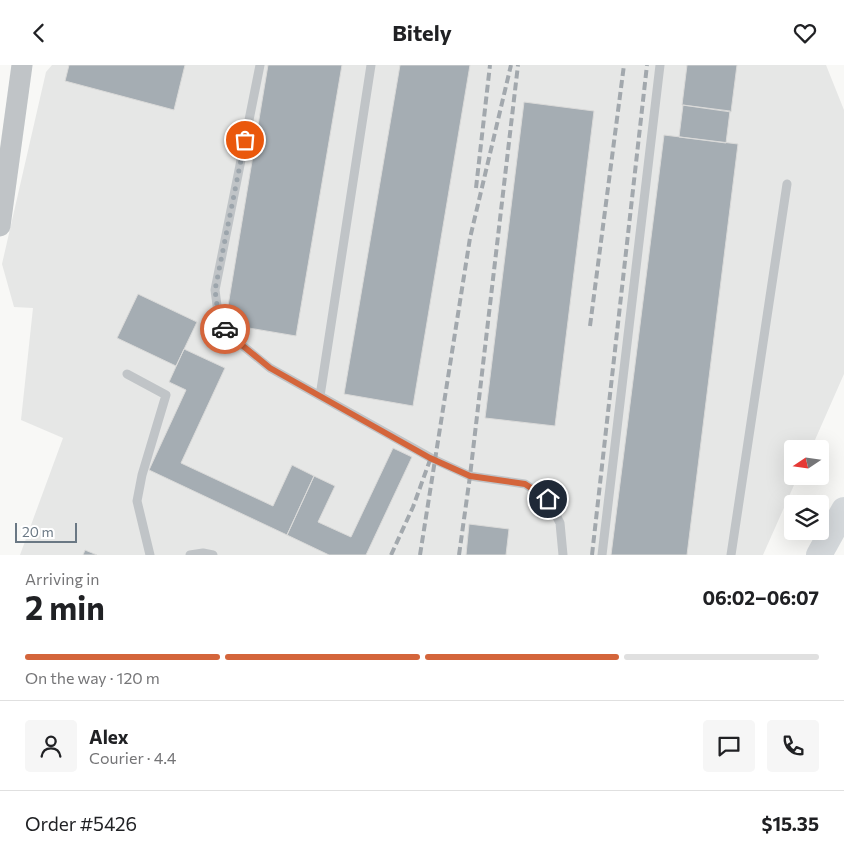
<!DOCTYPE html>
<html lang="en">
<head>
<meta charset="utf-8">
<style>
  :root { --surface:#fff; --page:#f6f6f6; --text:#202124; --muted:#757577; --line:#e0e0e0; --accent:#d4653b }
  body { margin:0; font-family:Commissioner,sans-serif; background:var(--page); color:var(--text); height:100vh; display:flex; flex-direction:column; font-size:19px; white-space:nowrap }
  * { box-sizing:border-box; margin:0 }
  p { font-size:16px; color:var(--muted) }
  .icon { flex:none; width:28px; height:28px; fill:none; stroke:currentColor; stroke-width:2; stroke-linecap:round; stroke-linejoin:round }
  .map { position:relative; height:490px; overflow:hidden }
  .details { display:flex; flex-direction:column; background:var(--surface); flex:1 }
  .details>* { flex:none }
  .needle { width:32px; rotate:257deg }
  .tools { position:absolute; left:784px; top:375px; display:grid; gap:10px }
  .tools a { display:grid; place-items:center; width:45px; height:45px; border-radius:5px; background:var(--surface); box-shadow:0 5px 20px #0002; font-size:25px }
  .scale { position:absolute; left:15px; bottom:12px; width:62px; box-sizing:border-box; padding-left:5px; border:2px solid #6a7884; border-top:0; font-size:14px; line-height:18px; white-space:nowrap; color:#6a7884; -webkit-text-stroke:4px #fff; paint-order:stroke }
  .pin { position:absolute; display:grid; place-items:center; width:42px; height:42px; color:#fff; margin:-21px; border:2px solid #fff; border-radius:50%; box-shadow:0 1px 5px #0007 }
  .courier { position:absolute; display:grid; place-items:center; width:50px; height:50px; margin:-25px; border:4px solid #d4653b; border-radius:50%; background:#fff; color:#222; box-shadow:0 1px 6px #0007 }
  .summary em { font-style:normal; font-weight:700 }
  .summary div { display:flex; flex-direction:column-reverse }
  .summary { display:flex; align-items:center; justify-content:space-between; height:85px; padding:0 25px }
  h1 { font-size:32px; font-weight:700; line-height:38px }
  .bar { display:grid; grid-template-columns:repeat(4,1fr); gap:8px 5px; align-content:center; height:60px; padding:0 25px }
  .bar i { height:6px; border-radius:4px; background:var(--line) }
  .bar .selected { background:var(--accent) }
  .bar p { grid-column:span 4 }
  .line { display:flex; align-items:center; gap:12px; padding:0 25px; border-top:1px solid var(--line) }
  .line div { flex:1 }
  .round { display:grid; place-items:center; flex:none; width:52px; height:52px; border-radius:5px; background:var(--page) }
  header { display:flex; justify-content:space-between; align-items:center; height:65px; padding:0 25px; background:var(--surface); font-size:22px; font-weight:700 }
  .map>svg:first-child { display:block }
</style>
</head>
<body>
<header><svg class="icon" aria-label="back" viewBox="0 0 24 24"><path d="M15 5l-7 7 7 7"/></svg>Bitely<svg class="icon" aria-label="heart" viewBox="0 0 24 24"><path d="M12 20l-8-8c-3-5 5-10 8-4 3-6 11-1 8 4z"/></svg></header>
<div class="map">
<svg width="844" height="490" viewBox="0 0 844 490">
  <rect width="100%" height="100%" fill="#f8f8f6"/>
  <path fill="#e6e7e6" d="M52 0H826L844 45V309L811 384H792V411H798L763 490H20L63 373 21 355 33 243 14 242 2 199 46 7Z"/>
  <path fill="#a5adb3" stroke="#dadad9" d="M69 0H185L174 45 65 16Z
    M268 0H342L296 271 225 259Z
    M400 0H470L413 341 344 329Z
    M687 0H737L731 47 682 40Z
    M524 37 594 46 555 361 485 353Z
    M683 40 730 46 726 78 679 72Z
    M664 70 738 79 687 490H611Z
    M138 229 197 257 176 301 117 273Z
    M184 284 225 303 181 398 273 441 292 400 314 411 287 470 149 405 186 325 169 317Z
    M393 383 412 392 366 490H329L287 470 314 411 335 421 318 457 351 472Z
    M469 459 509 464 506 490H466Z
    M85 485 97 490H83Z"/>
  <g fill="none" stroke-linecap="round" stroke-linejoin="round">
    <path stroke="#c0c4c7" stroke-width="9" d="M260 0 215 225 218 248 222 262 232 272 270 303 431 393 470 411 525 419 548 434 560 458 563 490
      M127 309 166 330 142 410 137 436 150 490
      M320 331 371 0
      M190 490 203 488 213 490
      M602 490 660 0
      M731 490 787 119"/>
    <path stroke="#c0c4c7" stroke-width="21" d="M0 161 22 0"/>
    <path stroke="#d5d9dc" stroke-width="26" d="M819 490 844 445"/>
    <path stroke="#a2a8ad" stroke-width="4" stroke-dasharray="8 4" stroke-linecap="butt" d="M476 123 490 0
      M590 261 624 0
      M391 490 413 442 430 395
      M420 490 470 173 511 0
      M459 490 470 411 518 0
      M592 490 647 0"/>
  </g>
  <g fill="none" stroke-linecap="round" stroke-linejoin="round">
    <path stroke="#9ca5ac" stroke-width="5" stroke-dasharray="0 9" d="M225 264 218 248 215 225 245 75"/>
    <path stroke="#d4653b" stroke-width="6" d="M225 264 232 272 270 303 430 393 470 411 525 419 548 434"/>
  </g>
</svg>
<div class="tools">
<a><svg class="needle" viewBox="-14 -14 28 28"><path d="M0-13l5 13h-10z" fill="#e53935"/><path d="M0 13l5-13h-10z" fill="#757577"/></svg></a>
<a><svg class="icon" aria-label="layers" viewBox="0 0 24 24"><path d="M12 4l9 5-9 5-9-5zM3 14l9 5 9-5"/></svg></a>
</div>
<div class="scale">20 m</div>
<div class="pin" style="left:245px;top:75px;background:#ea580c"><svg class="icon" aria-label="bag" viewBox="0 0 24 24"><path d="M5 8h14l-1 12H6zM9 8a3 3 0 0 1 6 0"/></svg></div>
<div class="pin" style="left:548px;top:434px;background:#1f2937"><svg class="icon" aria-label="home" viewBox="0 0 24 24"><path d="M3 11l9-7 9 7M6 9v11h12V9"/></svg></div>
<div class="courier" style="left:225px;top:264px"><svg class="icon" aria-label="car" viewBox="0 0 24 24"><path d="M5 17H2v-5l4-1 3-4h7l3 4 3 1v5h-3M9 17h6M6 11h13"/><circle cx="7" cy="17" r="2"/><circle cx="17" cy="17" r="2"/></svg></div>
</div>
<section class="details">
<div class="summary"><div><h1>2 min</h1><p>Arriving in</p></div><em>06:02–06:07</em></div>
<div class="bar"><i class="selected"></i><i class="selected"></i><i class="selected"></i><i></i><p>On the way · 120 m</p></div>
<div class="line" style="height:90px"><a class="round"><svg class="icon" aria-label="person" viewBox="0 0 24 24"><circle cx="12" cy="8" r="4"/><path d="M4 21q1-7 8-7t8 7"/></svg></a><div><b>Alex</b><p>Courier · 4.4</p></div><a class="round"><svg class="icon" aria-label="chat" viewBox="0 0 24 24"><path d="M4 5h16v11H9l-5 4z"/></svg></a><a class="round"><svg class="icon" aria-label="phone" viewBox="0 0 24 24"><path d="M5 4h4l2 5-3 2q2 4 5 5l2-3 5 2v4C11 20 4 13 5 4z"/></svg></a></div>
<div class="line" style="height:65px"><div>Order #5426</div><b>$15.35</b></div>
</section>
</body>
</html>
